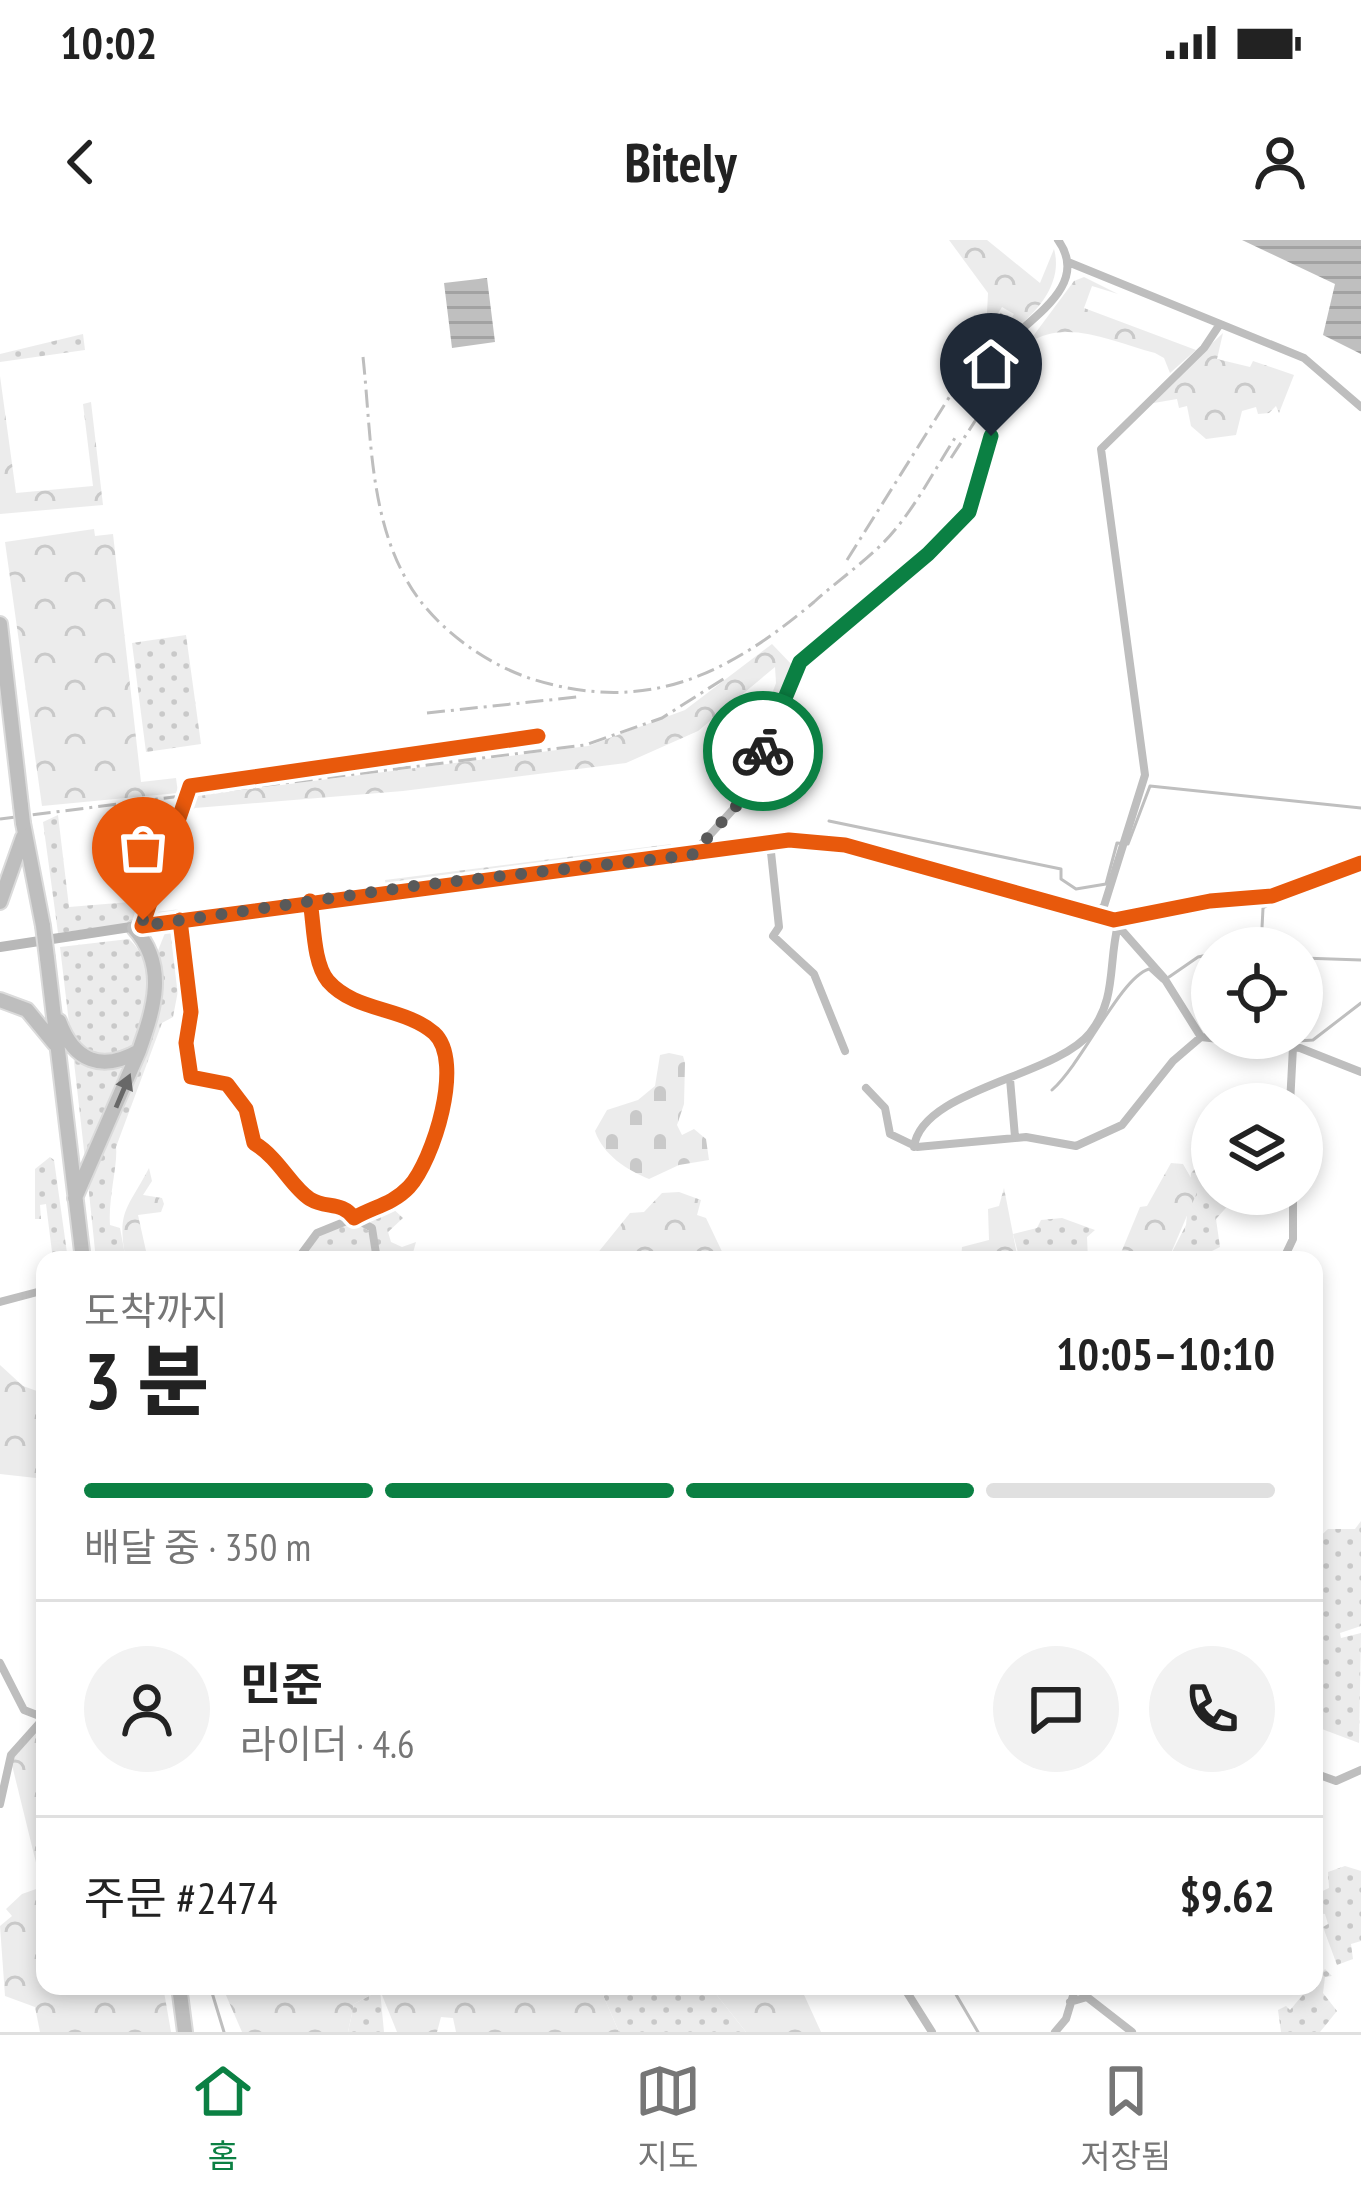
<!DOCTYPE html>
<html lang="ko">
<head>
<meta charset="utf-8">
<style>
  :root { --surface:#fff; --page:#f2f2f2; --text:#222; --muted:#767676; --line:#e0e0e0; --accent:#0b8043 }
  body { margin:0; font-family:"PT Sans Narrow","Noto Sans KR",sans-serif; background:var(--page); color:var(--text); height:100vh; display:flex; flex-direction:column; font-size:45px; white-space:nowrap }
  * { box-sizing:border-box; margin:0 }
  p { font-size:39px; color:var(--muted) }
  .icon { flex:none; width:66px; height:66px; fill:none; stroke:currentColor; stroke-width:2; stroke-linecap:round; stroke-linejoin:round }
  .map { position:relative; flex:1; overflow:hidden }
  .details { position:absolute; left:36px; top:1011px; width:1287px; height:744px; display:flex; flex-direction:column; background:var(--surface); border-radius:24px; box-shadow:0 6px 18px #0003 }
  .details>* { flex:none }
  .buttons { position:absolute; left:1191px; top:687px; display:grid; gap:24px }
  .buttons a { display:grid; place-items:center; width:132px; height:132px; border-radius:50%; background:var(--surface); box-shadow:0 6px 18px #0003; font-size:60px }
  .pin { position:absolute; display:grid; place-items:center; width:102px; height:102px; color:#fff; margin:-123px -51px; border-radius:50% 50% 50% 0; rotate:-45deg; box-shadow:0 0 12px #0007 }
  .pin .icon { rotate:45deg }
  .courier { position:absolute; display:grid; place-items:center; width:120px; height:120px; margin:-60px; border:9px solid #0b8043; border-radius:50%; background:#fff; color:#222; box-shadow:0 3px 15px #0007 }
  .summary em { font-style:normal; font-weight:800 }
  .summary div { display:flex; flex-direction:column-reverse }
  .summary { display:flex; align-items:center; justify-content:space-between; height:204px; padding:0 48px }
  h1 { font-size:78px; font-weight:800; line-height:90px }
  .bar { display:grid; grid-template-columns:repeat(4,1fr); gap:18px 12px; align-content:center; height:144px; padding:0 48px }
  .bar i { height:15px; border-radius:9px; background:var(--line) }
  .bar .current { background:var(--accent) }
  .bar p { grid-column:span 4 }
  .line { display:flex; align-items:center; gap:30px; padding:0 48px; border-top:3px solid var(--line) }
  .line div { flex:1 }
  .round { display:grid; place-items:center; flex:none; width:126px; height:126px; border-radius:63px; background:var(--page) }
  .status { display:flex; justify-content:space-between; align-items:center; height:84px; padding:0 60px; background:var(--surface); direction:ltr }
  .status svg { height:33px; fill:currentColor }
  header { display:flex; justify-content:space-between; align-items:center; height:156px; padding:0 48px; background:var(--surface); font-size:54px; font-weight:800 }
  .tabs { display:flex; justify-content:space-around; align-items:center; height:168px; border-top:3px solid var(--line); background:var(--surface); font-size:33px; color:var(--muted) }
  .tabs a { display:grid; justify-items:center; gap:6px }
  .tabs .current { color:var(--accent) }
  .map>svg:first-child { display:block }
</style>
</head>
<body>
<div class="status"><b>10:02</b><svg viewBox="0 0 49 12"><path d="M0 12V9h3v3zM5 12V6h3v6zM10 12V3h3v9zM15 12V0h3v12zM26 1h20v11H26zM47 4h2v5h-2z"/></svg></div>
<header><svg class="icon" aria-label="back" viewBox="0 0 24 24"><path d="M15 5l-7 7 7 7"/></svg>Bitely<svg class="icon" aria-label="person" viewBox="0 0 24 24"><circle cx="12" cy="8" r="4"/><path d="M4 21q1-7 8-7t8 7"/></svg></header>
<div class="map">
<svg width="1361" height="1792" viewBox="0 0 1361 1792">
  <defs>
    <pattern id="green-dots" width="8" height="8" patternUnits="userSpaceOnUse" patternTransform="scale(3)"><rect width="8" height="8" fill="#ececec"/><path d="M2 2h.1M6 6h.1" fill="none" stroke="#c9c9c9" stroke-width="1.8" stroke-linecap="round"/></pattern>
    <pattern id="forest-crowns" width="20" height="18" patternUnits="userSpaceOnUse" patternTransform="scale(3)"><rect width="20" height="18" fill="#ececec"/><path d="M2 6a3 3 0 1 1 6 0M12 15a3 3 0 1 1 6 0" fill="none" stroke="#c9c9c9"/></pattern>
    <pattern id="cemetery-stones" width="16" height="16" patternUnits="userSpaceOnUse" patternTransform="scale(3)"><rect width="16" height="16" fill="#ececec"/><path d="M2 7V4a2 2 0 0 1 4 0v3zM10 15v-3a2 2 0 0 1 4 0v3z" fill="#c9c9c9"/></pattern>
    <pattern id="water-rules" width="6" height="5" patternUnits="userSpaceOnUse" patternTransform="scale(3)"><rect width="6" height="5" fill="#bfbfbf"/><path d="M0 2.5h6" fill="none" stroke="#a2a2a2"/></pattern>
  </defs>
  <rect width="100%" height="100%" fill="#fff"/>
  <path fill="url(#green-dots)" d="M83 94 85 110 0 122V114Z
    M186 395 201 504 146 512 132 403Z
    M179 560 140 682 58 693 43 582 58 575 69 667 142 661Z
    M671 604V609L386 648 385 640Z
    M178 690 182 730 173 777 162 783 116 907C118 925 108 958 110 985L120 988 126 1020H96L88 943 159 774 157 713 165 693Z
    M129 699C161 729 150 777 131 812L98 819 71 800 60 707Z
    M73 813 128 831 85 919Z
    M50 917 54 920 68 1020H53L46 964 40 965 41 979H35V929Z
    M1201 923 1212 927V954H1230L1232 961 1216 979 1220 1007 1212 1011 1213 1020H1168L1186 985 1191 933Z
    M389 965 403 978 388 992 391 1002 402 1007 416 1002 411 1020H380L369 976Z
    M1062 978 1095 990 1087 997 1088 1020H1020L1013 994 1037 988 1041 980Z
    M352 981 369 991 375 1020C350 1020 319 1012 300 1020L315 996Z
    M1361 1281V1386L1340 1393 1341 1398 1361 1393 1359 1503 1314 1486V1302L1328 1289H1355Z
    M1345 1626 1361 1631V1701L1351 1704 1353 1719 1337 1725 1323 1687 1328 1684 1325 1674 1314 1673V1655L1329 1648 1328 1632Z
    M1325 1729 1332 1736 1325 1737 1323 1753 1337 1771 1320 1792H1281L1278 1770 1286 1766 1290 1770Z
    M599 1746 712 1749 746 1792H619Z
    M380 1750 384 1792H348L354 1764Z"/>
  <path fill="url(#forest-crowns)" d="M949 0H987L1040 43 1054 9C1065 48 1028 83 997 101L1014 74 1002 67 986 92 988 53Z
    M1084 37 1118 54 1092 46 1084 68 1196 110 1170 133 1164 118 1155 113C1112 102 1068 78 1028 103L1074 41Z
    M1223 93 1217 119 1250 127 1253 121 1294 135 1279 173 1276 166 1269 173 1258 174 1256 167 1242 171 1236 195 1206 199 1191 186 1187 166 1179 168 1177 159 1148 164Z
    M0 136 16 253 93 246 83 164 91 162 103 265 0 274Z
    M94 289 95 296 113 294 141 542 176 538 178 553 42 566 5 302Z
    M772 404 793 426 750 527 746 526 776 443 775 427 698 491 626 523 403 551 195 568 185 576 157 672 180 669 182 676 149 680 188 557 588 506 685 470Z
    M1171 923 1183 924 1198 950 1168 1020H1118L1140 967 1147 966Z
    M149 928 152 941 143 955 162 958 164 964 161 972 138 975 148 1020H126C116 970 128 969 149 928Z
    M1004 948 1018 1020H961L962 1007 989 1000 988 969 999 966Z
    M679 952 701 960 697 975 706 978 726 1020H592L630 973 644 972 662 953Z
    M0 1125 23 1146 45 1154V1239L0 1234Z
    M45 1480 38 1502 45 1508V1746H163L171 1792H40L35 1767 5 1756 0 1686 12 1676 6 1669 22 1654 42 1647 11 1521Z
    M222 1746H599L619 1792H456L453 1778 441 1777 437 1792H397L380 1750 354 1764 348 1792H242Z
    M672 1746H800L821 1792H746L712 1749Z"/>
  <path fill="url(#cemetery-stones)" d="M669 813 683 816 685 823 684 864 677 885 682 895 694 889 706 899 709 920 679 925 649 939C627 930 603 915 595 891L607 870 638 860 655 846 660 815Z"/>
  <path fill="url(#water-rules)" d="M1242 0H1361V114L1323 95 1335 44Z
    M487 38 495 102 452 108 444 43Z"/>
  <g fill="none" stroke-linecap="round" stroke-linejoin="round">
    <path stroke="#bfbfbf" stroke-width="3" d="M829 581 1061 629V639L1076 649 1106 644 1117 603 1128 604 1150 546 1361 568
      M1261 708 1263 668 1271 663
      M1302 718 1361 720
      M1169 737 1198 717 1212 714
      M1284 802 1313 800 1361 763
      M1052 850C1084 821 1120 738 1149 729L1162 741
      M210 1746 224 1792
      M951 1746 978 1792"/>
    <defs>
      <path id="highway" d="M0 384 21 566
        M23 583 43 686
        M0 662 23 597
        M134 688C168 726 154 768 139 811
        M47 718 83 1020
        M0 760 27 770 55 804
        M59 781C74 822 102 832 139 811L75 958
        M179 1746 185 1792"/>
    </defs>
    <use href="#highway" stroke="#dbdbdb" stroke-width="18"/>
    <path stroke="#bebebe" stroke-width="8" d="M1068 22 1304 118 1361 167
      M770 603 779 687 773 696 814 734 845 811
      M697 609 748 553 800 422 928 314 969 272 991 196 993 119C1014 85 1095 51 1058 0
      M1096 673 1104 666 1145 535 1101 209 1204 108 1220 84
      M180 680 191 772 186 803 191 837 227 844 246 869 254 903C280 919 291 947 310 959 326 969 342 961 354 978 373 967 393 964 409 947 433 921 465 821 434 793 404 767 355 772 328 741 313 723 314 683 310 661
      M142 685 190 546 538 496
      M1118 686 1164 738 1201 797 1300 808 1361 832
      M1010 839 1015 897
      M866 848 885 868 890 894 917 907 1026 897 1076 906 1122 885 1173 821 1201 797
      M1290 864 1293 807
      M914 907C921 849 1055 837 1090 793 1117 759 1108 724 1118 685
      M297 1020 317 993 354 978 372 988 377 1020
      M1283 1020 1293 999V954
      M0 1062 45 1050
      M0 1423 24 1470 37 1475 45 1471
      M1314 1533 1336 1541 1361 1530
      M0 1564 11 1515 45 1477
      M903 1746 932 1792
      M1070 1762 1087 1757 1132 1792
      M1055 1792 1066 1779 1076 1746"/>
    <path stroke="#b8b8b8" stroke-width="10" d="M0 707 274 665 789 600 845 605 1114 680 1210 661 1272 656 1361 623"/>
    <use href="#highway" stroke="#bebebe" stroke-width="14"/>
    <path stroke="#bebebe" stroke-width="3" stroke-dasharray="18 6 3 6" stroke-linecap="butt" d="M363 117C371 190 369 273 406 339 431 385 483 423 532 439 647 475 727 435 814 362 836 342 862 324 883 303 912 274 933 232 955 198
      M951 218 979 175
      M847 320 1004 70
      M427 473 577 457
      M0 579 585 505 662 478 728 436"/>
    <defs>
      <path id="highway-bridge" d="M21 566 23 583
        M43 686 47 718"/>
    </defs>
    <use href="#highway-bridge" stroke="#dbdbdb" stroke-width="18" stroke-linecap="butt"/>
    <use href="#highway-bridge" stroke="#bebebe" stroke-width="14"/>
    <defs>
      <path id="cycleway" d="M538 496 190 546 142 686 789 600 845 605 1114 680 1210 661 1272 656 1361 623
        M180 680 191 772 186 803 191 837 227 844 246 869 254 903C280 919 291 947 310 959 326 969 342 961 354 978 373 967 393 964 409 947 433 921 465 821 434 793 404 767 355 772 328 741 313 723 314 683 310 661"/>
    </defs>
    <use href="#cycleway" stroke="#fff" stroke-width="22"/>
    <use href="#cycleway" stroke="#e8590c" stroke-width="15"/>
  </g>
  <defs><path id="oneway-solid" d="M-6-.8H1V-3.2L6.5 0L1 3.2V.8H-6Z" transform="scale(3)"/></defs>
  <use fill="#686868" href="#oneway-solid" transform="translate(123 851) rotate(-67)"/>
  <g fill="none" stroke-linecap="round" stroke-linejoin="round">
    <path stroke="#595959" stroke-width="12" stroke-dasharray="0 21.6" d="M143 680 142 686 421 645 692 615 748 553 763 511"/>
    <path stroke="#0b8043" stroke-width="15" d="M763 511 800 422 928 314 969 272 991 196"/>
  </g>
</svg>
<div class="buttons">
<a><svg class="icon" aria-label="locate" viewBox="0 0 24 24"><circle cx="12" cy="12" r="6"/><path d="M12 2v4M12 18v4M2 12h4M18 12h4"/></svg></a>
<a><svg class="icon" aria-label="layers" viewBox="0 0 24 24"><path d="M12 4l9 5-9 5-9-5zM3 14l9 5 9-5"/></svg></a>
</div>
<div class="pin" style="left:143px;top:680px;background:#ea580c"><svg class="icon" aria-label="bag" viewBox="0 0 24 24"><path d="M5 8h14l-1 12H6zM9 8a3 3 0 0 1 6 0"/></svg></div>
<div class="pin" style="left:991px;top:196px;background:#1f2937"><svg class="icon" aria-label="home" viewBox="0 0 24 24"><path d="M3 11l9-7 9 7M6 9v11h12V9"/></svg></div>
<div class="courier" style="left:763px;top:511px"><svg class="icon" aria-label="bike" viewBox="0 0 24 24"><circle cx="6" cy="16" r="4"/><circle cx="18" cy="16" r="4"/><path d="M6 16l4-8h5l3 8M10 8l3 8H6M13 5h3"/></svg></div>
<section class="details">
<div class="summary"><div><h1>3 분</h1><p>도착까지</p></div><em>10:05–10:10</em></div>
<div class="bar"><i class="current"></i><i class="current"></i><i class="current"></i><i></i><p>배달 중 · 350 m</p></div>
<div class="line" style="height:216px"><a class="round"><svg class="icon" aria-label="person" viewBox="0 0 24 24"><circle cx="12" cy="8" r="4"/><path d="M4 21q1-7 8-7t8 7"/></svg></a><div><b>민준</b><p>라이더 · 4.6</p></div><a class="round"><svg class="icon" aria-label="chat" viewBox="0 0 24 24"><path d="M4 5h16v11H9l-5 4z"/></svg></a><a class="round"><svg class="icon" aria-label="phone" viewBox="0 0 24 24"><path d="M5 4h4l2 5-3 2q2 4 5 5l2-3 5 2v4C11 20 4 13 5 4z"/></svg></a></div>
<div class="line" style="height:156px"><div>주문 #2474</div><b>$9.62</b></div>
</section>
</div>
<nav class="tabs">
<a class="current"><svg class="icon" aria-label="home" viewBox="0 0 24 24"><path d="M3 11l9-7 9 7M6 9v11h12V9"/></svg>홈</a>
<a><svg class="icon" aria-label="map" viewBox="0 0 24 24"><path d="M3 6l6-2 6 2 6-2v14l-6 2-6-2-6 2zM9 4v14M15 6v14"/></svg>지도</a>
<a><svg class="icon" aria-label="saved" viewBox="0 0 24 24"><path d="M7 4h10v16l-5-4-5 4z"/></svg>저장됨</a>
</nav>
</body>
</html>
